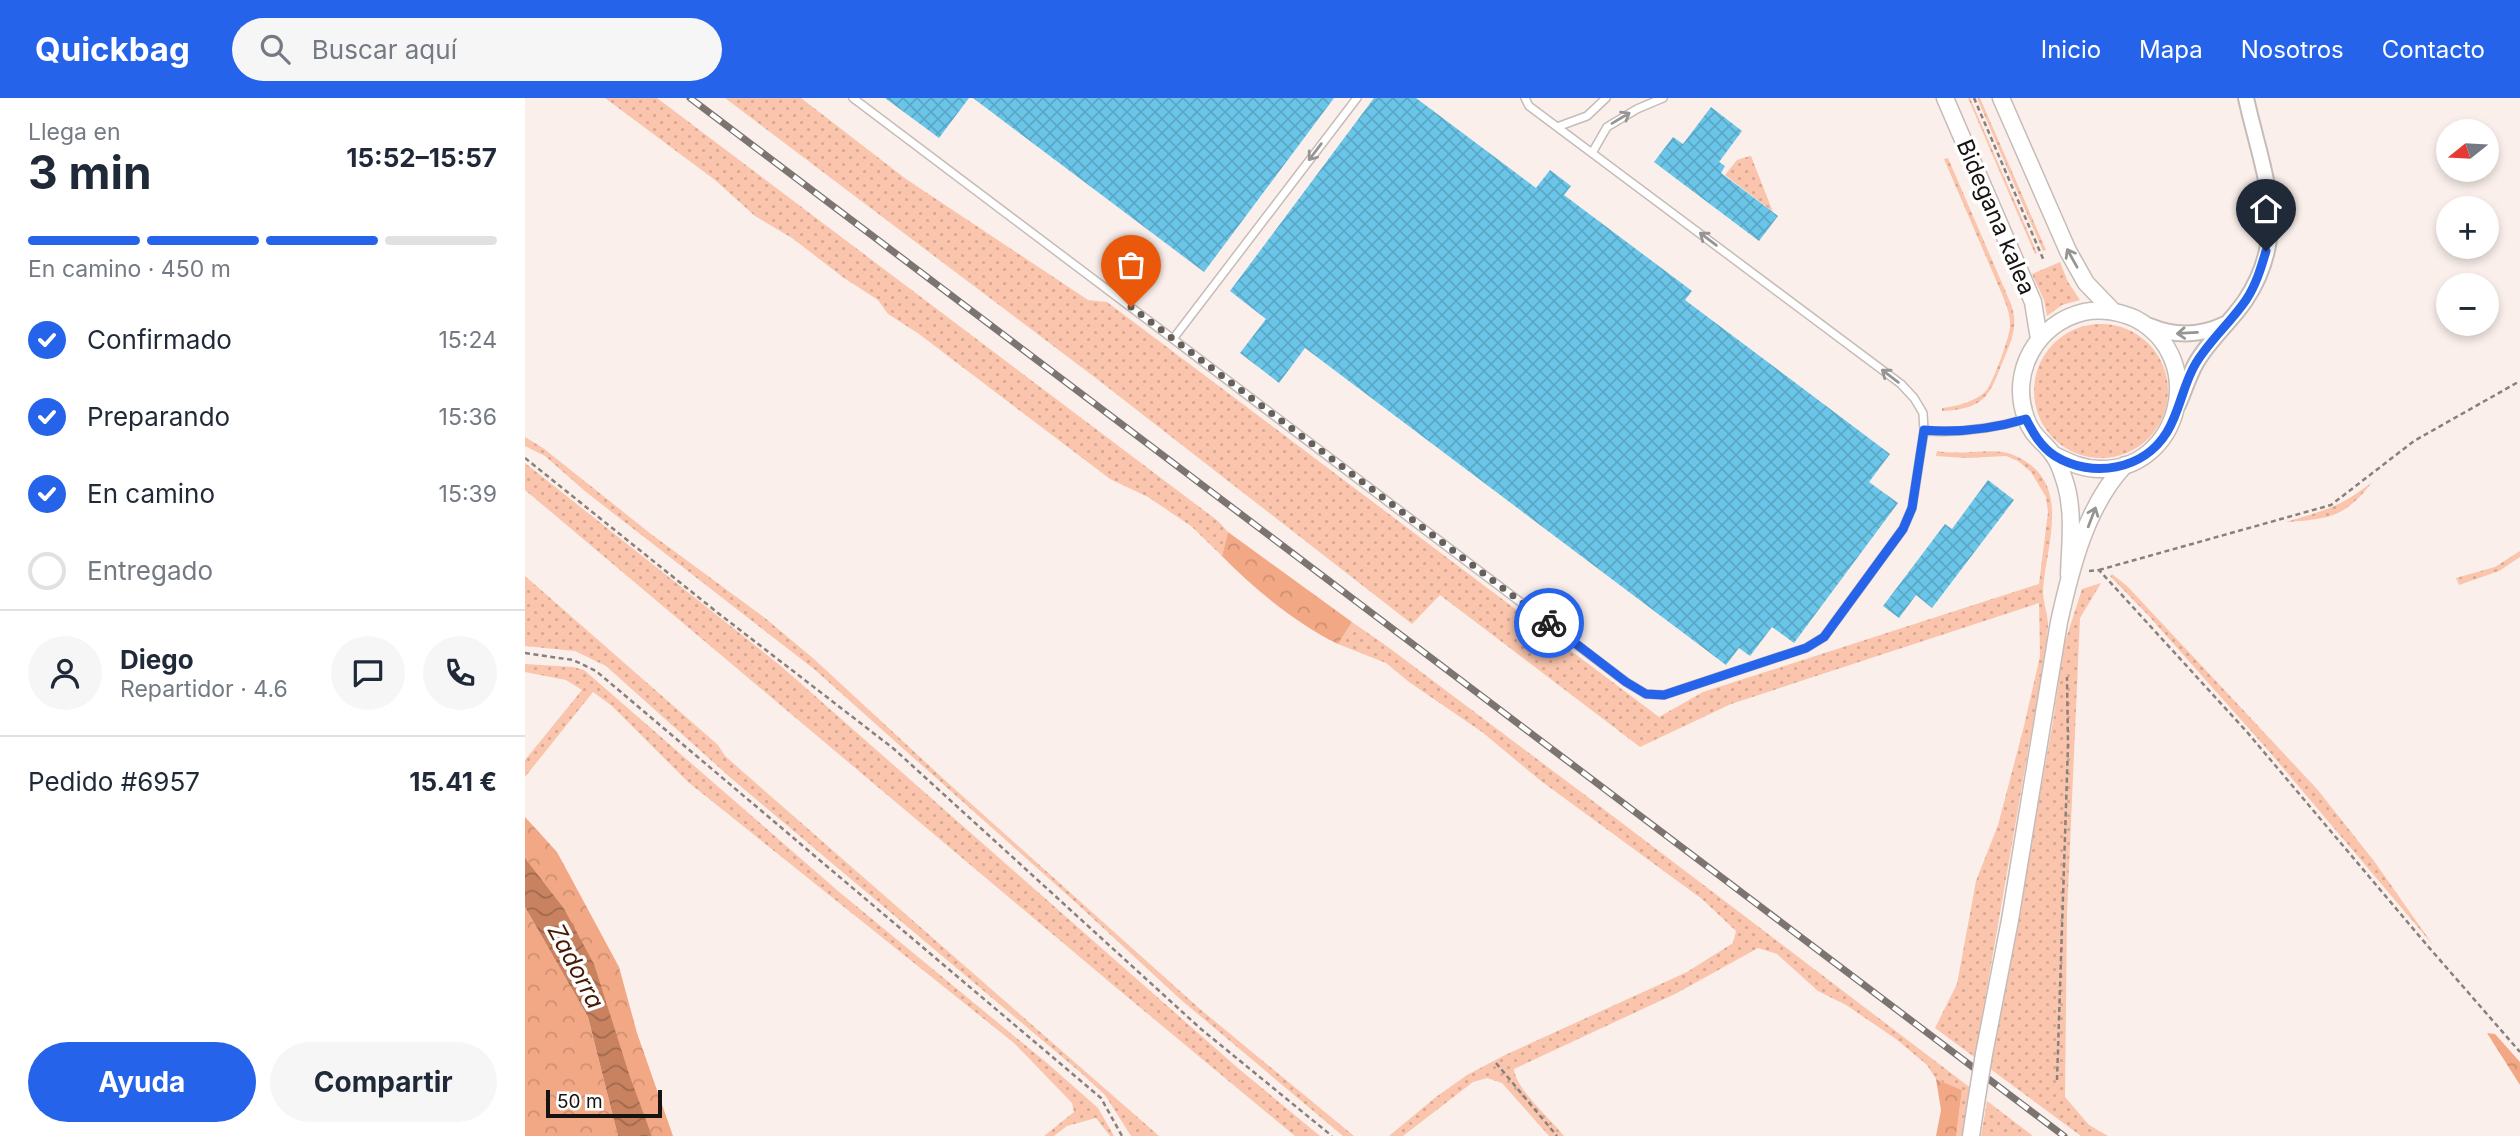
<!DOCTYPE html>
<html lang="es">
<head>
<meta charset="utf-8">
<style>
  :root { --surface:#fff; --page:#f6f6f7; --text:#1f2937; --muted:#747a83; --line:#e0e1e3; --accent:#2563eb }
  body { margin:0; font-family:Inter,sans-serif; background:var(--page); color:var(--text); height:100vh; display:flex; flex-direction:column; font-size:26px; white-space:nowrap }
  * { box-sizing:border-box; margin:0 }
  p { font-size:23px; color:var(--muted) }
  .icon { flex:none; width:38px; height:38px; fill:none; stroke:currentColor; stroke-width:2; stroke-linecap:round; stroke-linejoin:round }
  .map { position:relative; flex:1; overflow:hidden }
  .side { display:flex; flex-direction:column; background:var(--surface); width:525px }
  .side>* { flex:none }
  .needle { width:46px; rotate:252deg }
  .fabs { position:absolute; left:1911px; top:21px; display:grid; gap:14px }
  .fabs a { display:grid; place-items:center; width:63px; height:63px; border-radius:50%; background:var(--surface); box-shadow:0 4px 10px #0003; font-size:35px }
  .scale { position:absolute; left:21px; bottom:18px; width:116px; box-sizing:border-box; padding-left:7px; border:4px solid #161311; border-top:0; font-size:19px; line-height:24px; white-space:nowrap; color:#161311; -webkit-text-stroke:5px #fff; paint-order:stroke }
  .pin { position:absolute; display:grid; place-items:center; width:60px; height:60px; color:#fff; margin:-72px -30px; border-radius:50% 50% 50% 0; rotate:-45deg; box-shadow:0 0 7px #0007 }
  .pin .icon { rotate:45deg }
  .courier { position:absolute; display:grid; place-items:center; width:70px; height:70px; margin:-35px; border:5px solid #2563eb; border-radius:50%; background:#fff; color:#222; box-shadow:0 2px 9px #0007 }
  .headline em { font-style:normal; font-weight:700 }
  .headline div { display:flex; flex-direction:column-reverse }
  .headline { display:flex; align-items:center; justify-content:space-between; height:119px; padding:0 28px }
  h1 { font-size:46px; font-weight:700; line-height:52px }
  .bar { display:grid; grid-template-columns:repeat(4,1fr); gap:10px 7px; align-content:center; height:84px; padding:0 28px }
  .bar i { height:9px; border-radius:5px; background:var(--line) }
  .bar .current { background:var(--accent) }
  .bar p { grid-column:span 4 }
  .line { display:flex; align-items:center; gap:18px; padding:0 28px; border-top:2px solid var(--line) }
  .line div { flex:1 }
  .round { display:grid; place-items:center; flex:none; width:74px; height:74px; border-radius:37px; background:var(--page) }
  ol { padding:0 28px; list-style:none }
  li { display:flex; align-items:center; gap:21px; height:77px }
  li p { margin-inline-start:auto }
  li .icon { padding:7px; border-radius:50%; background:var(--accent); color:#fff; stroke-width:4 }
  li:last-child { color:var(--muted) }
  li i { width:38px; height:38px; border:4px solid var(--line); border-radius:50% }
  .action { display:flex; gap:14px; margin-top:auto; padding:14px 28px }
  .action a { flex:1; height:80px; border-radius:42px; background:var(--accent); color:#fff; font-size:28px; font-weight:700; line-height:80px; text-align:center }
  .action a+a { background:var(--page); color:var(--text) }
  header { display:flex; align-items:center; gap:42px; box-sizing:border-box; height:98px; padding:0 35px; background:var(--accent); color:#fff }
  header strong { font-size:33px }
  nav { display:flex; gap:38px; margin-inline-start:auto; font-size:24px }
  .search { width:490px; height:63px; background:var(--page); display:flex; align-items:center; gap:18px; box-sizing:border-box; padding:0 24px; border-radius:38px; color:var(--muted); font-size:26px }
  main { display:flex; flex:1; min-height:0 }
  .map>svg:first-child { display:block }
</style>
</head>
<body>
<header>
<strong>Quickbag</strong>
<div class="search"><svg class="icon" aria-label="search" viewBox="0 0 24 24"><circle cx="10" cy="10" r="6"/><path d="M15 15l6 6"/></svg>Buscar aquí</div>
<nav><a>Inicio</a><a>Mapa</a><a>Nosotros</a><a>Contacto</a></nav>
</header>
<main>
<section class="side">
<div class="headline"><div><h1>3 min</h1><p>Llega en</p></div><em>15:52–15:57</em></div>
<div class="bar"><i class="current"></i><i class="current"></i><i class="current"></i><i></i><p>En camino · 450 m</p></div>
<ol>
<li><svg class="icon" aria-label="check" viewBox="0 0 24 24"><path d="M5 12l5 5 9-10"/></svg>Confirmado<p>15:24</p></li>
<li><svg class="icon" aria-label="check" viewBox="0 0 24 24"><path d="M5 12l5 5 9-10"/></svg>Preparando<p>15:36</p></li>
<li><svg class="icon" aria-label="check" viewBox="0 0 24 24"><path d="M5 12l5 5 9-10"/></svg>En camino<p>15:39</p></li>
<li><i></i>Entregado</li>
</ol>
<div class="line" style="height:126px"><a class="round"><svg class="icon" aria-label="person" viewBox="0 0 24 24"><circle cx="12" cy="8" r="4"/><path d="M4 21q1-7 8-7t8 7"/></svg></a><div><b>Diego</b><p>Repartidor · 4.6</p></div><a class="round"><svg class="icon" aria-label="chat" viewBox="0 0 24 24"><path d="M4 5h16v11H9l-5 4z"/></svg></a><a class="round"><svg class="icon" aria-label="phone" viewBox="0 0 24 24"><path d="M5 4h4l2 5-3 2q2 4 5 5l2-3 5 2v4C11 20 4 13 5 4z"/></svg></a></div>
<div class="line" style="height:91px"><div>Pedido #6957</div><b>15.41 €</b></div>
<div class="action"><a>Ayuda</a><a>Compartir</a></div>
</section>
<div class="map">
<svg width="1995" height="1038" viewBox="0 0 1995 1038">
  <defs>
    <pattern id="grass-dots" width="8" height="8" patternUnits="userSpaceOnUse" patternTransform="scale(1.75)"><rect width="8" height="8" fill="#fac5ac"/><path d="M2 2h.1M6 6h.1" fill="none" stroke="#d6a893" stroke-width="1.8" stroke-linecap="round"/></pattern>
    <pattern id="forest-crowns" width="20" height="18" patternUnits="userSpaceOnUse" patternTransform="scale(1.75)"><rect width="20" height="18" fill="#f2a885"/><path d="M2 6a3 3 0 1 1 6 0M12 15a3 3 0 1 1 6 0" fill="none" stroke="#cf9072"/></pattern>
    <pattern id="water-waves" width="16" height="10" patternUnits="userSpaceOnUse" patternTransform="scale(1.75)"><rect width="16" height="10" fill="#c88260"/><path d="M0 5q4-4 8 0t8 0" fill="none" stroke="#a1694e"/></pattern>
    <pattern id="building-cross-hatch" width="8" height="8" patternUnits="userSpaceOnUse" patternTransform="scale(1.75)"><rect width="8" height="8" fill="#6ac5e8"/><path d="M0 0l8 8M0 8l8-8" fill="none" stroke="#5ba8c6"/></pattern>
  </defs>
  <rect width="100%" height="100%" fill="#faefea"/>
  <path fill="url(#grass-dots)" d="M80 0H132L693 423 703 434 697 458 666 428 623 399 585 381 394 236 363 216 353 202 319 180 267 140 230 118 190 82Z
    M200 0H276L381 81 563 202 582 204 1134 619 1178 594 1514 486 1523 414 1521 399 1506 374 1493 363 1481 358 1441 360 1411 358 1412 353C1435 358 1467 349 1486 356 1550 381 1521 444 1518 493 1518 504 1522 513 1523 525 1523 540 1519 557 1517 572L1451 954 1467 963 1528 623 1539 547 1557 491 1576 485 1555 520 1542 815 1540 999 1564 1027 1583 1038H1556L1410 930 1432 886 1451 783 1473 727 1499 628 1515 558 1514 505 1206 606 1115 649 915 497 887 526 572 281Z
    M1443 0H1445L1512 155 1510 156Z
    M1452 0H1455L1521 152 1518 153Z
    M1225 58H1226L1248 114 1200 77 1212 62Z
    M1423 60 1486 206C1493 226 1488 239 1480 258 1465 295 1463 311 1417 313V310C1432 308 1446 305 1459 295 1467 289 1484 240 1485 229 1486 217 1481 207 1477 196L1419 61Z
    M1535 164 1543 184 1555 202 1537 207 1522 218 1519 202 1507 176Z
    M1509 293a67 67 0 1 1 134 0a67 67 0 1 1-134 0Z
    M0 339 18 350 126 436 240 520 289 561 423 685 675 911 829 1038H818L655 901 548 802 289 571 61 394 20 358 0 348Z
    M0 365 256 568 714 971 795 1038H770L588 887 0 392Z
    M1847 384C1820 420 1803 421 1761 424 1798 413 1816 409 1847 384Z
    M1995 453V459L1974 473 1934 487 1931 480 1970 469Z
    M1587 476 1602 488 1792 691 1849 763 1908 847 1742 651 1622 516 1585 478Z
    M0 478 193 647 200 658 634 1038H606L580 997 555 974 207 681 81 568 50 553 0 548Z
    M827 524 863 549 1064 700 1447 991 1439 1038H1431L1437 992 1411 981 1402 967 1371 941 1321 907 1293 893 1252 856 1233 850 1152 895 989 971C990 990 1026 1022 1039 1038H1024L977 985 962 980 948 984 878 1038H864L911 999 942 977 980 957 1162 874 1208 845 1211 833 1177 801 1016 683 957 634 884 584 861 565 813 546Z
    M0 566 48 569 59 572 313 793 522 965 573 1010 589 1038H585L571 1020 542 1028 529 1038H519L549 1014 547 1005 489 945 163 684 87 608 68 594 0 679V662L57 592 41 582 0 574Z
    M1462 1003 1508 1038H1456Z"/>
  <path fill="url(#forest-crowns)" d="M703 434 827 524 813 546C772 526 729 491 697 458Z
    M0 719 32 754 94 869 112 935 148 1038H127L38 809 0 760Z
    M0 809 63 919 93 1038H0Z
    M1962 935 1970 936 1995 964V987Z
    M1411 981 1437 992 1431 1038H1411L1416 1012Z"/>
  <path fill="url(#water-waves)" d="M0 760 38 809 69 866 105 979 127 1038H93L63 919 0 809Z"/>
  <path fill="url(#building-cross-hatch)" d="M360 0H444L414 40Z
    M448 0H809L679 174Z
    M849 0H891L1011 90 1025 72 1046 88 1039 97 1167 193 1160 202 1365 356 1344 384 1373 405 1269 545 1247 529 1225 558 1214 550 1201 567 780 250 754 285 715 255 741 221 705 193Z
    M1186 9 1217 33 1194 64 1200 68 1196 75 1253 118 1234 143 1129 64 1148 39 1158 46Z
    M1463 382 1489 402 1407 510 1391 497 1374 520 1358 508 1420 426 1427 431Z"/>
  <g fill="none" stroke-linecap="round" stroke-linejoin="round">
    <defs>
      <path id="service" d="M328 0 648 241
        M832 0 648 241 1101 584 1121 596 1139 597 1281 550 1299 539 1378 431 1387 410 1399 333 1398 315 1389 300 1376 286 1004 8 1000 0
        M1032 29 1062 18 1081 0
        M1067 55 1082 29 1112 11 1138 0
        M1399 333C1434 335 1467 331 1501 321"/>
      <path id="minor" d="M1625 228C1651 239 1675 238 1700 226
        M1653 307C1659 294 1663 280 1670 267 1682 244 1705 225 1720 203 1767 133 1737 73 1721 0"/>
      <path id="tertiary" d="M1420 0 1508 204 1514 241
        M1476 0 1543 153 1561 185 1588 213
        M1529 357C1544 364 1557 371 1574 371 1654 374 1685 261 1611 221 1596 214 1576 210 1559 214 1512 225 1484 274 1501 320 1507 339 1520 344 1529 358 1535 366 1538 378 1541 387 1549 416 1545 448 1544 477
        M1459 956 1485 822 1534 524C1546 470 1561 408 1600 367
        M1446 1038 1451 1005"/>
    </defs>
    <use href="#service" stroke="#c6bcb7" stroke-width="10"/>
    <use href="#minor" stroke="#c6bcb7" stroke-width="18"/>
    <use href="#tertiary" stroke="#c6bcb7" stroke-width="19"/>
    <path stroke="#87807d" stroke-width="2.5" stroke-dasharray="5 3.5" stroke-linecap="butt" d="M1449 0 1519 163
      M0 360 193 515 369 651 676 931 807 1038
      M1574 472 1806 407 1889 343 1995 283
      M1564 473 1574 472 1722 634 1901 846 1995 954
      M0 555 48 562 71 573 576 1000 597 1038
      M971 965 1032 1038
      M1532 982 1543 647 1542 579"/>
    <use href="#service" stroke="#fff" stroke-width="7"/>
    <use href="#minor" stroke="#fff" stroke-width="14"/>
    <use href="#tertiary" stroke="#fff" stroke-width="16"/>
    <defs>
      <path id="rail" d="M165 0 1539 1038"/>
    </defs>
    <use href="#rail" stroke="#7b7471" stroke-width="7"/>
    <use href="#rail" stroke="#fff" stroke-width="4.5" stroke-dasharray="13" stroke-linecap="butt"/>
    <defs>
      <path id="tertiary-bridge" d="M1451 1005 1459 956"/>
    </defs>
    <use href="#tertiary-bridge" stroke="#c6bcb7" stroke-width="19" stroke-linecap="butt"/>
    <use href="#tertiary-bridge" stroke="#fff" stroke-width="16"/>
  </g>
  <defs><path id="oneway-shaft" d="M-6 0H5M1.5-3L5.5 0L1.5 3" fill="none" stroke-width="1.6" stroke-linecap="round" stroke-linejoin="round" transform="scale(1.75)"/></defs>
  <g stroke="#969594">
    <use href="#oneway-shaft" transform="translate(1096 20) rotate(-31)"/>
    <use href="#oneway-shaft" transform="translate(790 54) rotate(127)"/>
    <use href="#oneway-shaft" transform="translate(1183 141) rotate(-143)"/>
    <use href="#oneway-shaft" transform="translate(1547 160) rotate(-119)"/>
    <use href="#oneway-shaft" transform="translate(1662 235) rotate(177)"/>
    <use href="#oneway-shaft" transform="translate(1365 278) rotate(-143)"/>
    <use href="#oneway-shaft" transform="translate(1567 419) rotate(-69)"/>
  </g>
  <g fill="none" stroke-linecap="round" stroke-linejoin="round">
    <path stroke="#66605d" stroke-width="7" stroke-dasharray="0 12.6" d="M606 209 1024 525"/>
    <path stroke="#2563eb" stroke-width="9" d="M1024 525 1101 584 1121 596 1139 597 1281 550 1299 539 1378 431 1387 410 1399 332C1434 335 1467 331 1501 321 1508 335 1516 349 1530 358 1567 381 1619 372 1642 334 1655 313 1658 286 1671 265 1685 242 1706 224 1721 202 1731 187 1736 170 1741 153"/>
  </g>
  <g text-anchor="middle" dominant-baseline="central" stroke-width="7" stroke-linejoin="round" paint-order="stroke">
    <g font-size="23" fill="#161311" stroke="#fff">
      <text transform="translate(1471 119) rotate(67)">Bidegana kalea</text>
    </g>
    <g font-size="24" font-style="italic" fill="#471a01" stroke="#fff">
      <text transform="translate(51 868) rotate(62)">Zadorra</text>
    </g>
  </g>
</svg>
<div class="fabs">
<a><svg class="needle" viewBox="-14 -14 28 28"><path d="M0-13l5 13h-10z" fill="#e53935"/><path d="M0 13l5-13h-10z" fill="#747a83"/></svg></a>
<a>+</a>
<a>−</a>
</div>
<div class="scale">50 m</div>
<div class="pin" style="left:606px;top:209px;background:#ea580c"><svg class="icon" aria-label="bag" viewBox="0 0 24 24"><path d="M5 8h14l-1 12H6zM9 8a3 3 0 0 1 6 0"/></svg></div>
<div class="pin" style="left:1741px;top:153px;background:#1f2937"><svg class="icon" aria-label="home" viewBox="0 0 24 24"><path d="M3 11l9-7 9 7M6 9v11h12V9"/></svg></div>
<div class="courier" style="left:1024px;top:525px"><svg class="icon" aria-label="bike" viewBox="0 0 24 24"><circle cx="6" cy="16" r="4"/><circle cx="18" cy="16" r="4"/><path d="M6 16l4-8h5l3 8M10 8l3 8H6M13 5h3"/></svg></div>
</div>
</main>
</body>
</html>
